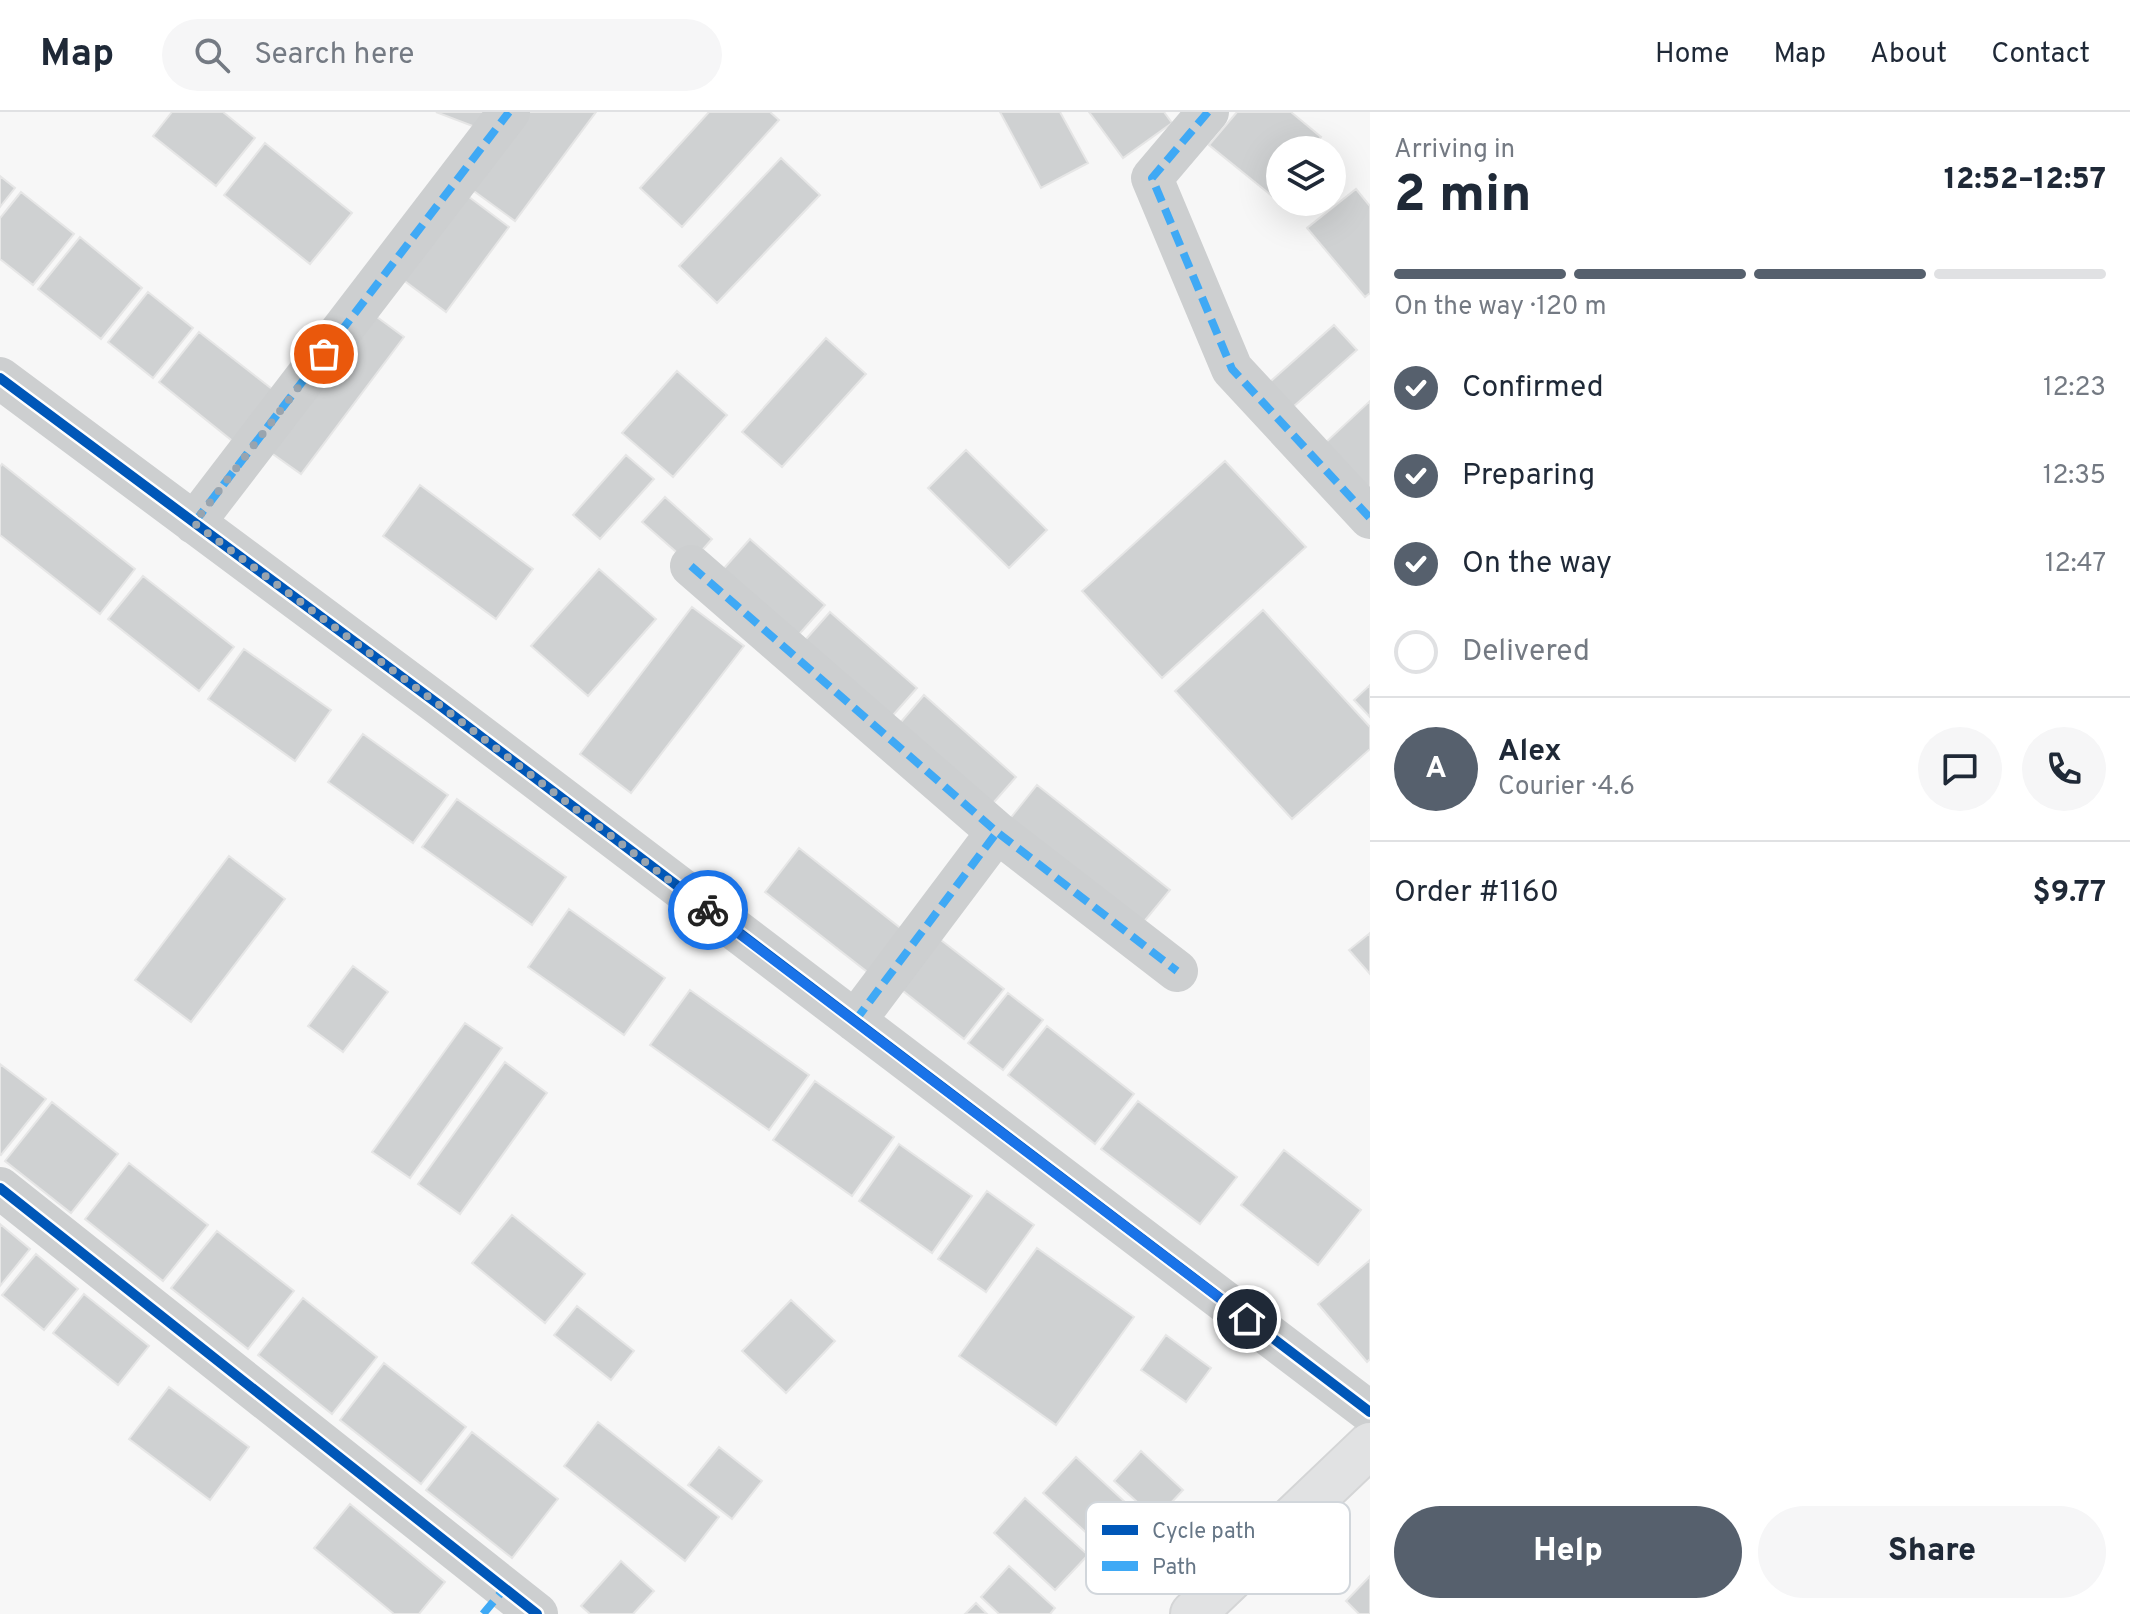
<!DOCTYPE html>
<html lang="en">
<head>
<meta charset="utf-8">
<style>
  :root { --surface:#fff; --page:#f6f6f7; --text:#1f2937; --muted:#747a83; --line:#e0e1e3; --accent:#56606d }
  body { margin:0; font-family:Overpass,sans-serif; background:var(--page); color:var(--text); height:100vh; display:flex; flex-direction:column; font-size:30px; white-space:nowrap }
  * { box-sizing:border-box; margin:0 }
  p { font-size:26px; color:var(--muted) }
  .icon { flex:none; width:44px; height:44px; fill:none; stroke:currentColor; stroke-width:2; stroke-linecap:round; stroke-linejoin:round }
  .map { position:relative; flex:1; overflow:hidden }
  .drawer { display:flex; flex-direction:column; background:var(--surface); width:760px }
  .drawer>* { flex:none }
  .controls { position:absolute; left:1266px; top:24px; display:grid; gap:16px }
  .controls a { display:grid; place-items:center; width:80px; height:80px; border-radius:50%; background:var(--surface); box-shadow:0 8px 32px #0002; font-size:40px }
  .pin { position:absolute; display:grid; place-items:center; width:68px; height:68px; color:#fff; margin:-34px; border:4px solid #fff; border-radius:50%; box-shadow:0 2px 8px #0007 }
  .courier { position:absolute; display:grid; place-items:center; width:80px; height:80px; margin:-40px; border:6px solid #1a73e8; border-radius:50%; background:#fff; color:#222; box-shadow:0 2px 10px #0007 }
  .headline em { font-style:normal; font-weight:800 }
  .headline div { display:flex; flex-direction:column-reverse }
  .headline { display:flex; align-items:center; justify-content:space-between; height:136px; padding:0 24px }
  h1 { font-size:52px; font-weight:800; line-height:60px }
  .bar { display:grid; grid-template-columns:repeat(4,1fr); gap:12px 8px; align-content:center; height:96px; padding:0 24px }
  .bar i { height:10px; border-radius:6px; background:var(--line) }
  .bar .on { background:var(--accent) }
  .bar p { grid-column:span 4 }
  .line { display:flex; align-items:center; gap:20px; padding:0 24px; border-top:2px solid var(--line) }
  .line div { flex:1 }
  .round { display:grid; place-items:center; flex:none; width:84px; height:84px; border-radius:42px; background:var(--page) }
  ol { padding:0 24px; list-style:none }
  li { display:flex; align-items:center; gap:24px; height:88px }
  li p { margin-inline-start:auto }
  li .icon { padding:8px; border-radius:50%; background:var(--accent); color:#fff; stroke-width:4 }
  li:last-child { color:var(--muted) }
  li i { width:44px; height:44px; border:4px solid var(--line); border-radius:50% }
  .cta { display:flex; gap:16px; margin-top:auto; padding:16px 24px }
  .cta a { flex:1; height:92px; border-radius:48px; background:var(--accent); color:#fff; font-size:32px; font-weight:800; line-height:92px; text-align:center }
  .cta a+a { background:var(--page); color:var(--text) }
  header { display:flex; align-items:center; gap:48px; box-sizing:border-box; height:112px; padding:0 40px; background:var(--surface); border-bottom:2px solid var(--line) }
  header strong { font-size:38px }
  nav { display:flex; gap:44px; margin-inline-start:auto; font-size:28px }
  .search { width:560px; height:72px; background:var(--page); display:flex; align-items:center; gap:20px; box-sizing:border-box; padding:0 28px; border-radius:44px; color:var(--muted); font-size:30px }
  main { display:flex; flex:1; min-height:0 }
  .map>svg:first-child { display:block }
</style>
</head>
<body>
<header>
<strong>Map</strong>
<div class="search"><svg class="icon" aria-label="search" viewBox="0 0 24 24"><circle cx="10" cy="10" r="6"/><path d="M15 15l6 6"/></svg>Search here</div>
<nav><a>Home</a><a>Map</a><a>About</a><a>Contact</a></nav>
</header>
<main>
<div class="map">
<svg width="1370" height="1502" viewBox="0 0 1370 1502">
  <rect width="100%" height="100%" fill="#f7f7f7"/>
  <path fill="#cfd1d2" stroke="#e6e6e6" stroke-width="2" d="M172 0H223L255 26 216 74 153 24Z
    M436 0H504L496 23Z
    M528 0H596L515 109 471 77Z
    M709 0H770L779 8 682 115 640 76Z
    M1000 0H1060L1088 51 1041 76Z
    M1089 0H1164L1172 11 1123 46Z
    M1237 0H1291L1321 25 1311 38H1280V74L1272 84 1209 33Z
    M265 31 352 101 310 152 224 83Z
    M781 46 820 83 717 191 679 154Z
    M0 64 15 76 0 95Z
    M1356 77 1370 94V181L1365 185 1307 116Z
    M21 80 74 122 33 173 0 147V106Z
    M465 82 509 115 446 200 402 167Z
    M80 125 142 176 101 227 38 177Z
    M148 180 193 216 153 266 108 230Z
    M366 197 404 225 301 362 263 335Z
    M1334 213 1357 238 1284 303 1262 277Z
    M199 220 281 284 240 335 159 270Z
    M826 226 866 262 782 355 742 320Z
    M677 259 727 303 673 365 622 321Z
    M1370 289V382L1323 333Z
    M966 338 1047 418 1009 456 928 376Z
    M626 343 654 367 600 427 573 403Z
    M1225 349 1306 435 1162 566 1082 479Z
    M2 352 135 457 100 502 0 423V355Z
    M420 373 533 457 496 507 383 424Z
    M665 385 712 427 690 452 642 410Z
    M750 427 825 493 794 528 719 462Z
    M599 457 656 507 588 584 531 534Z
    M143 464 234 535 199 579 108 507Z
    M692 495 744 534 631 681 580 642Z
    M1263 498 1370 615V637L1292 707 1175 579Z
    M830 500 917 576 886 611 799 535Z
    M244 537 331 598 295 649 208 587Z
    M1370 573V605L1354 588Z
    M924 583 1016 665 987 698 895 617Z
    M363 622 448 683 413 731 328 670Z
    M1037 673 1170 778 1142 812 1009 708Z
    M457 687 566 765 532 813 422 735Z
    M799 736 904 819 870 862 765 780Z
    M229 744 285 787 191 910 135 868Z
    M569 797 665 866 624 923 528 855Z
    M1370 821V862L1349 838Z
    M937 825 1004 877 964 927 898 875Z
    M353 854 388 880 343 940 308 914Z
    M690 878 809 963 769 1018 650 933Z
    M1008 881 1043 908 1003 958 968 931Z
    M465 911 502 936 410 1066 372 1040Z
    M1047 914 1134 982 1095 1032 1008 963Z
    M505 950 547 981 460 1102 418 1072Z
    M0 952 46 987 1 1043 0 1042Z
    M815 969 894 1025 852 1084 773 1028Z
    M1138 989 1237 1065 1200 1112 1101 1037Z
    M52 990 118 1042 71 1101 5 1049Z
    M899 1032 972 1084 932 1141 859 1089Z
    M1284 1038 1361 1098 1318 1153 1241 1093Z
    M129 1051 208 1113 163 1169 85 1107Z
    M987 1079 1034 1113 986 1180 938 1147Z
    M512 1103 585 1162 545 1211 472 1151Z
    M0 1112 30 1137 0 1174Z
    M217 1119 294 1179 248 1237 171 1176Z
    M1037 1136 1134 1205 1056 1313 959 1244Z
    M36 1142 78 1177 44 1218 2 1183Z
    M1370 1148V1247L1367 1250 1318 1192Z
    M84 1182 149 1234 118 1273 53 1221Z
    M303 1186 377 1245 332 1302 258 1243Z
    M791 1188 835 1229 786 1281 742 1239Z
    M577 1194 634 1239 611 1268 554 1223Z
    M1166 1223 1211 1256 1186 1290 1141 1258Z
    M384 1251 466 1315 421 1372 340 1308Z
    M169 1275 249 1335 210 1388 129 1327Z
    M598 1310 719 1405 685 1449 564 1354Z
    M472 1320 558 1387 512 1446 426 1378Z
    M719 1335 762 1369 732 1407 688 1373Z
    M1141 1339 1183 1378 1156 1407 1114 1369Z
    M1076 1345 1150 1413 1117 1449 1043 1381Z
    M1025 1386 1088 1443 1055 1478 994 1421Z
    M350 1392 445 1470 419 1502H394L314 1436Z
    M621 1449 654 1479 633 1502H590L581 1494Z
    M1009 1454 1055 1496 1050 1502H999L981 1485Z
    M1370 1464V1502H1359L1346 1489Z
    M976 1491 987 1502H965Z"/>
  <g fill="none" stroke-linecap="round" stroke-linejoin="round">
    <defs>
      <path id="secondary" d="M1193 1502 1370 1333"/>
    </defs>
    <use href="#secondary" stroke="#d4d5d6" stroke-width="48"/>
    <path stroke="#cdcfd0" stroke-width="42" d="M1208 0 1152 66 1232 257 1370 406
      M0 266 438 592 1370 1300
      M194 411 509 0
      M691 454 997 720 1177 859
      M855 909 997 720
      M0 1076 537 1502"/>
    <use href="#secondary" stroke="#e1e2e3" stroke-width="44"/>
    <path stroke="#3fa9f5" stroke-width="8" stroke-dasharray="16 8" stroke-linecap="butt" d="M1208 0 1152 66 1232 257 1370 406
      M194 411 509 0
      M691 454 997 720 1177 859
      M855 909 997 720
      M483 1502 505 1476"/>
    <defs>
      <path id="cycleway" d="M0 266 438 592 1370 1300
        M0 1076 537 1502"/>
    </defs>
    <use href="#cycleway" stroke="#fff" stroke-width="15"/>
    <use href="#cycleway" stroke="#0057b8" stroke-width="10"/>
  </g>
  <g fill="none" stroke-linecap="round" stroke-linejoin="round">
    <path stroke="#99a4ae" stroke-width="8" stroke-dasharray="0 14.4" d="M324 242 194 411 438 592 708 798"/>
    <path stroke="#1a73e8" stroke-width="10" d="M708 798 1247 1207"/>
  </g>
  <rect x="1086" y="1390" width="264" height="92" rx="12" fill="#fff" stroke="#d1d6db" stroke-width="2"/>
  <rect x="1102" y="1413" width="36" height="10" fill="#0057b8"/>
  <rect x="1102" y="1449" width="36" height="10" fill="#3fa9f5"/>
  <g font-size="22" fill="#677787">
    <text x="1152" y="1426">Cycle path</text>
    <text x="1152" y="1462">Path</text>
  </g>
</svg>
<div class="controls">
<a><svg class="icon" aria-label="layers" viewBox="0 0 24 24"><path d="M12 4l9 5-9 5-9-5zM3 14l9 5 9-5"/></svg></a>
</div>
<div class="pin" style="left:324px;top:242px;background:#ea580c"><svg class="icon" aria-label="bag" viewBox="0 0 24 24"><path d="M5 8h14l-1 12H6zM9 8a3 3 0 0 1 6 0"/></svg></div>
<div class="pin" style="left:1247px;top:1207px;background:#1f2937"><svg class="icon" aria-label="home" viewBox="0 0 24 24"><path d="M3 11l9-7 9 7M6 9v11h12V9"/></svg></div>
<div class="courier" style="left:708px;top:798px"><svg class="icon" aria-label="bike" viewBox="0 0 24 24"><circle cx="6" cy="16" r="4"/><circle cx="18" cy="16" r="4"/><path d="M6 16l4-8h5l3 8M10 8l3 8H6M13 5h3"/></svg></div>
</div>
<section class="drawer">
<div class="headline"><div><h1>2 min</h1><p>Arriving in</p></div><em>12:52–12:57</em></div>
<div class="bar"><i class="on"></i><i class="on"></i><i class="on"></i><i></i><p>On the way · 120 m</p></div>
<ol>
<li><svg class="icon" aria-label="check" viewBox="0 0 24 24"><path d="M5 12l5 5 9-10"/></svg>Confirmed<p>12:23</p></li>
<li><svg class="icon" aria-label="check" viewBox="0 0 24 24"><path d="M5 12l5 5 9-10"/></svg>Preparing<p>12:35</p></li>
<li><svg class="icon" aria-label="check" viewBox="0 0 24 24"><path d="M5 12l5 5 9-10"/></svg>On the way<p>12:47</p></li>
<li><i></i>Delivered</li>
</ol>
<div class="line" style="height:144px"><b class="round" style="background:var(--accent);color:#fff">A</b><div><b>Alex</b><p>Courier · 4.6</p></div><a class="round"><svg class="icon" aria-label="chat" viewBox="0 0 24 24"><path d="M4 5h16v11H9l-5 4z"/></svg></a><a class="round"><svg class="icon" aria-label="phone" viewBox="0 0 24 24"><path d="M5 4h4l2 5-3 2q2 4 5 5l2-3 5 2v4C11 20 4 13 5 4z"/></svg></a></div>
<div class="line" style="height:104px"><div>Order #1160</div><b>$9.77</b></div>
<div class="cta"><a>Help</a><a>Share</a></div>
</section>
</main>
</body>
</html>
